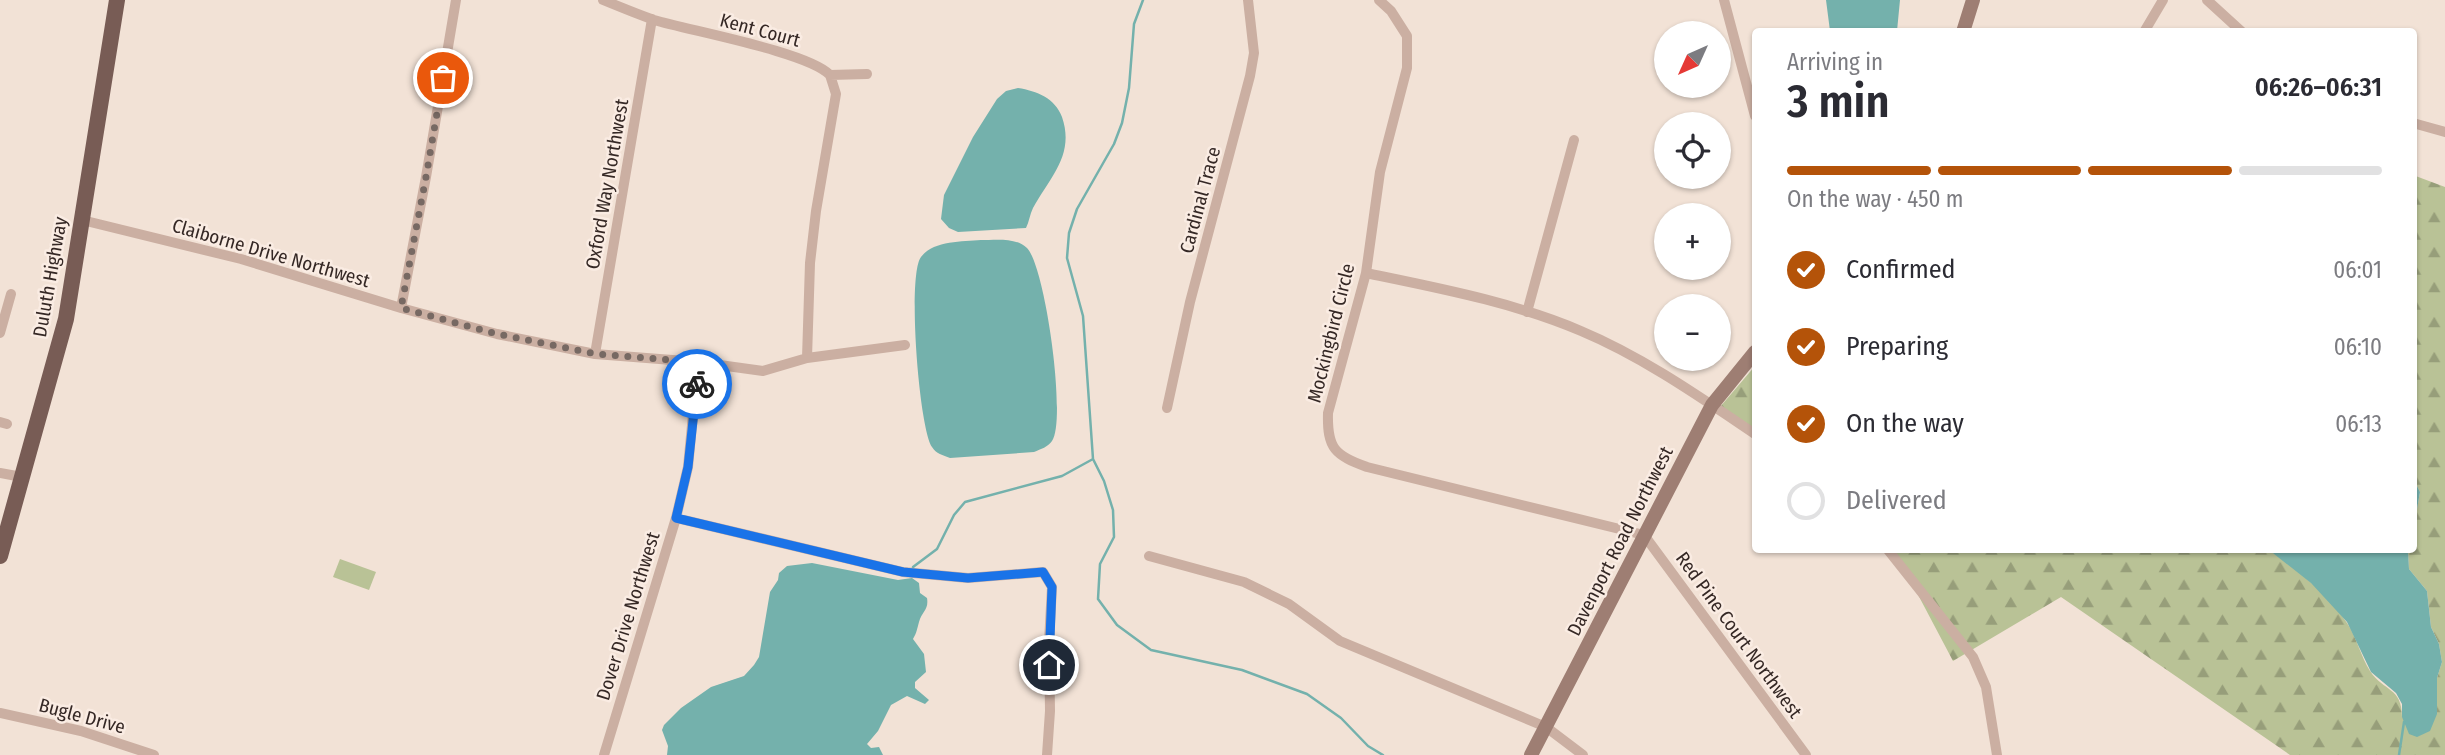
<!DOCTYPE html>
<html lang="en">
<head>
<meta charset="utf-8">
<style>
  :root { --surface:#fff; --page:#f7f7f7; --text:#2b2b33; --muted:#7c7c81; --line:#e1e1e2; --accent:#b45309 }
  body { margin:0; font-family:"Fira Sans Condensed",sans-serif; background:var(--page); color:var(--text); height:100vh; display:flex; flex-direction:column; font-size:26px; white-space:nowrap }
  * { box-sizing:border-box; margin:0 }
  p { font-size:23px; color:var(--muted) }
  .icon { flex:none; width:38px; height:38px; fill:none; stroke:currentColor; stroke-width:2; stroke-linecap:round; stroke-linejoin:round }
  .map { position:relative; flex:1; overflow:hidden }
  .drawer { position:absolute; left:1752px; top:28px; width:665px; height:525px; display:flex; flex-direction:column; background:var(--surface); border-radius:7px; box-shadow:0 2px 5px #0004 }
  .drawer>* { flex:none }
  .needle { width:46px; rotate:225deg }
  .tools { position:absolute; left:1654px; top:21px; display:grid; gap:14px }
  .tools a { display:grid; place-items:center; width:77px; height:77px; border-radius:50%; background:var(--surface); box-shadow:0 2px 5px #0004; font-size:35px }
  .pin { position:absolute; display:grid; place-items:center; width:60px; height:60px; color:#fff; margin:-30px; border:4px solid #fff; border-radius:50%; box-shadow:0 2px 7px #0007 }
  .courier { position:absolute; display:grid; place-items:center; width:70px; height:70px; margin:-35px; border:5px solid #1a73e8; border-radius:50%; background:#fff; color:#222; box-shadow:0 2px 9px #0007 }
  .overview em { font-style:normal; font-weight:600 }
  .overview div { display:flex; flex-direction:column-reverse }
  .overview { display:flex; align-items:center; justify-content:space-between; height:119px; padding:0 35px }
  h1 { font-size:46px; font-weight:600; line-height:52px }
  .bar { display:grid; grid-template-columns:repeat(4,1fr); gap:10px 7px; align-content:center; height:84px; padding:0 35px }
  .bar i { height:9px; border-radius:5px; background:var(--line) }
  .bar .selected { background:var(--accent) }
  .bar p { grid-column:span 4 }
  ol { padding:0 35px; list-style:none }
  li { display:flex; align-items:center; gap:21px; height:77px }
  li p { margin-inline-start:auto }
  li .icon { padding:7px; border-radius:50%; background:var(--accent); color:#fff; stroke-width:4 }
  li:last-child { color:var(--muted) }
  li i { width:38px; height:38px; border:4px solid var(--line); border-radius:50% }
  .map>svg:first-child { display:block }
</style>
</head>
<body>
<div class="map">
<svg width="2445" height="755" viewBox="0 0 2445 755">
  <defs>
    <pattern id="forest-firs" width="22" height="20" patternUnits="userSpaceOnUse" patternTransform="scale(1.75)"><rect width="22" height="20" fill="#b9c296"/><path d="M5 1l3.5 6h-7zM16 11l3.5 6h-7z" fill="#979e7a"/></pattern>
  </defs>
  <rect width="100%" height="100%" fill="#f2e2d6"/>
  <path fill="url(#forest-firs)" d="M2413 175 2445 187V755H2290L2061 597 1953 661 1906 572 1886 550H2269C2296 568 2329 595 2347 623 2357 638 2361 657 2370 671 2384 692 2402 687 2402 717L2437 714V678L2442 662 2439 644 2431 627 2427 591 2409 569 2408 551 2413 550V532L2420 492 2413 478Z
    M1755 366V433L1720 407Z"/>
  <path fill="#b9c296" d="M340 559 376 572 369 590 333 577Z"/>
  <path fill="#74b1ac" d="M1826 0H1900L1897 31H1830Z
    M1018 88C1037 91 1055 98 1062 117 1075 155 1050 177 1033 208 1030 214 1029 222 1026 228L958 232 949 228 941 219 944 195 973 137 997 99 1006 91Z
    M981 240C995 240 1016 237 1027 248 1045 266 1067 419 1052 441 1048 447 1041 449 1034 452L950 458C943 455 936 454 932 447 919 427 907 275 921 257 934 240 962 242 981 240Z
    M2413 478 2420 492 2413 532Z
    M2269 550H2408L2409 569 2427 591 2431 627 2439 644 2442 662 2437 678V714L2430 731 2417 737 2409 734 2402 717V704L2396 693 2371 672 2347 622 2311 583Z
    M812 563 898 580 912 578 919 583 920 593 927 598C929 610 922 611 919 622 917 629 917 632 913 639L924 654 926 672 915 682V688L929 700 925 704 907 696 891 705 878 731 867 744 871 748 879 747 883 755H667L668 746 662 730 664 725 681 708 711 687 744 676 754 665 759 657 770 592 778 580 779 573 787 566Z"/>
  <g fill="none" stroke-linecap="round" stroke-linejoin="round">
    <path stroke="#74b1ac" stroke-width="2.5" d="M1143 0 1134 24 1129 88 1122 123 1114 144 1077 209 1069 233 1067 258 1083 316 1093 459 1104 481 1113 510 1114 537 1100 564 1098 599 1117 625 1151 650 1242 670 1307 694 1341 718 1368 746 1383 755
      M913 570V567L937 549 954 515 965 502 1062 476 1093 459
      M2399 755 2404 722"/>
    <path stroke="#cbafa2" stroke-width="10" d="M603 0C620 7 637 14 654 20 691 31 808 52 830 75L867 74
      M1379 0 1391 11 1407 36V68L1380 172 1366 273 1328 413C1327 449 1335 455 1367 467L1644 535 1806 755
      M1724 0 1755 116
      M2207 0 2242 32
      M2144 32 2163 0
      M2413 123 2445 132
      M82 220 241 259 401 308 497 334 595 354 698 362 763 371 807 358 905 345
      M1366 273C1438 288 1513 302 1581 331 1643 357 1700 397 1755 434
      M401 308 426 177 456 0
      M1527 312 1574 140
      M0 333 11 294
      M595 354 652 19
      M807 358 810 263 816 211 836 94 830 75
      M1167 408 1190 302 1250 76 1254 53 1248 0
      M0 422 7 424
      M0 473 22 477
      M676 518 903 572 968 578 1043 572 1052 587 1049 642 1050 711 1047 755
      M1888 550 1973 657 1986 687 1997 755
      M1149 556 1244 582 1289 604 1340 641 1546 727 1583 755
      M0 713 81 731 154 755
      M604 755 676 518 688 467 698 362"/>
    <path stroke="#9e7e73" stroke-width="14" d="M1963 32 1973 0
      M1531 755 1712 405 1755 352"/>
    <path stroke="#785c55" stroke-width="16" d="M0 556 66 319 117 0"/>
  </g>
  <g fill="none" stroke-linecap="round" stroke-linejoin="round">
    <path stroke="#776963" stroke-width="7" stroke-dasharray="0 12.6" d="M443 78 426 177 401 308 497 334 596 354 698 362 697 384"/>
    <path stroke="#1a73e8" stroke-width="9" d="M697 384 688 467 676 518 903 572 968 578 1043 572 1052 587 1049 665"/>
  </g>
  <g text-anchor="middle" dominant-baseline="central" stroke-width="5" stroke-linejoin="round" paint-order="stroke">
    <g font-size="19" fill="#352825" stroke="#faece3">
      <text transform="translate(760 30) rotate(15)">Kent Court</text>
      <text transform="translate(607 184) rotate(-80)">Oxford Way Northwest</text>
      <text transform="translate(1200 200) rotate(-75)">Cardinal Trace</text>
      <text transform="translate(271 253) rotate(16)">Claiborne Drive Northwest</text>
      <text transform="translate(50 277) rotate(-80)">Duluth Highway</text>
      <text transform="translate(1331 333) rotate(-76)">Mockingbird Circle</text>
      <text transform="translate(1620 541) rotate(-63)">Davenport Road Northwest</text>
      <text transform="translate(628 616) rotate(-73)">Dover Drive Northwest</text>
      <text transform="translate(1739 635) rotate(54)">Red Pine Court Northwest</text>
      <text transform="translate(82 716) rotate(15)">Bugle Drive</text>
    </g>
  </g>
</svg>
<div class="tools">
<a><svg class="needle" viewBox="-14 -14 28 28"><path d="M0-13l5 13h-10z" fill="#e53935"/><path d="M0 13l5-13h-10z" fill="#7c7c81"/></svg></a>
<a><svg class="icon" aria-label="locate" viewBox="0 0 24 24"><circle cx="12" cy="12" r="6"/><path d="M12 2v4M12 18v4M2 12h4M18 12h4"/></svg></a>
<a>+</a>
<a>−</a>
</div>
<div class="pin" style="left:443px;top:78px;background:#ea580c"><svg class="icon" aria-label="bag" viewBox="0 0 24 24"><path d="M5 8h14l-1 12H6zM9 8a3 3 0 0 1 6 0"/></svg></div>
<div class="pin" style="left:1049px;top:665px;background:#1f2937"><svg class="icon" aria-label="home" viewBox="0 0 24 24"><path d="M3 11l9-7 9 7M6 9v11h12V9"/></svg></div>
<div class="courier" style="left:697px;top:384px"><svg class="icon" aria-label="bike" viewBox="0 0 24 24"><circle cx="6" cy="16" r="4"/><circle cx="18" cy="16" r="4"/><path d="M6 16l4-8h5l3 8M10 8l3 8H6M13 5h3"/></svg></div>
<section class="drawer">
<div class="overview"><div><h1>3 min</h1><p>Arriving in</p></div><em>06:26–06:31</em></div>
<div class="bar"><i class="selected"></i><i class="selected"></i><i class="selected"></i><i></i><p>On the way · 450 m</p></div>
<ol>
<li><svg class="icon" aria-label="check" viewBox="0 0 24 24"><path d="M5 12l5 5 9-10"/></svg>Confirmed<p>06:01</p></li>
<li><svg class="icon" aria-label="check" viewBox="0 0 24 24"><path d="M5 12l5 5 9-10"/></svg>Preparing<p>06:10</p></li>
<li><svg class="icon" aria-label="check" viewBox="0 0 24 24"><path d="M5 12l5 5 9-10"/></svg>On the way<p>06:13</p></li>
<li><i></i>Delivered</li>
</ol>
</section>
</div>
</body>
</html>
